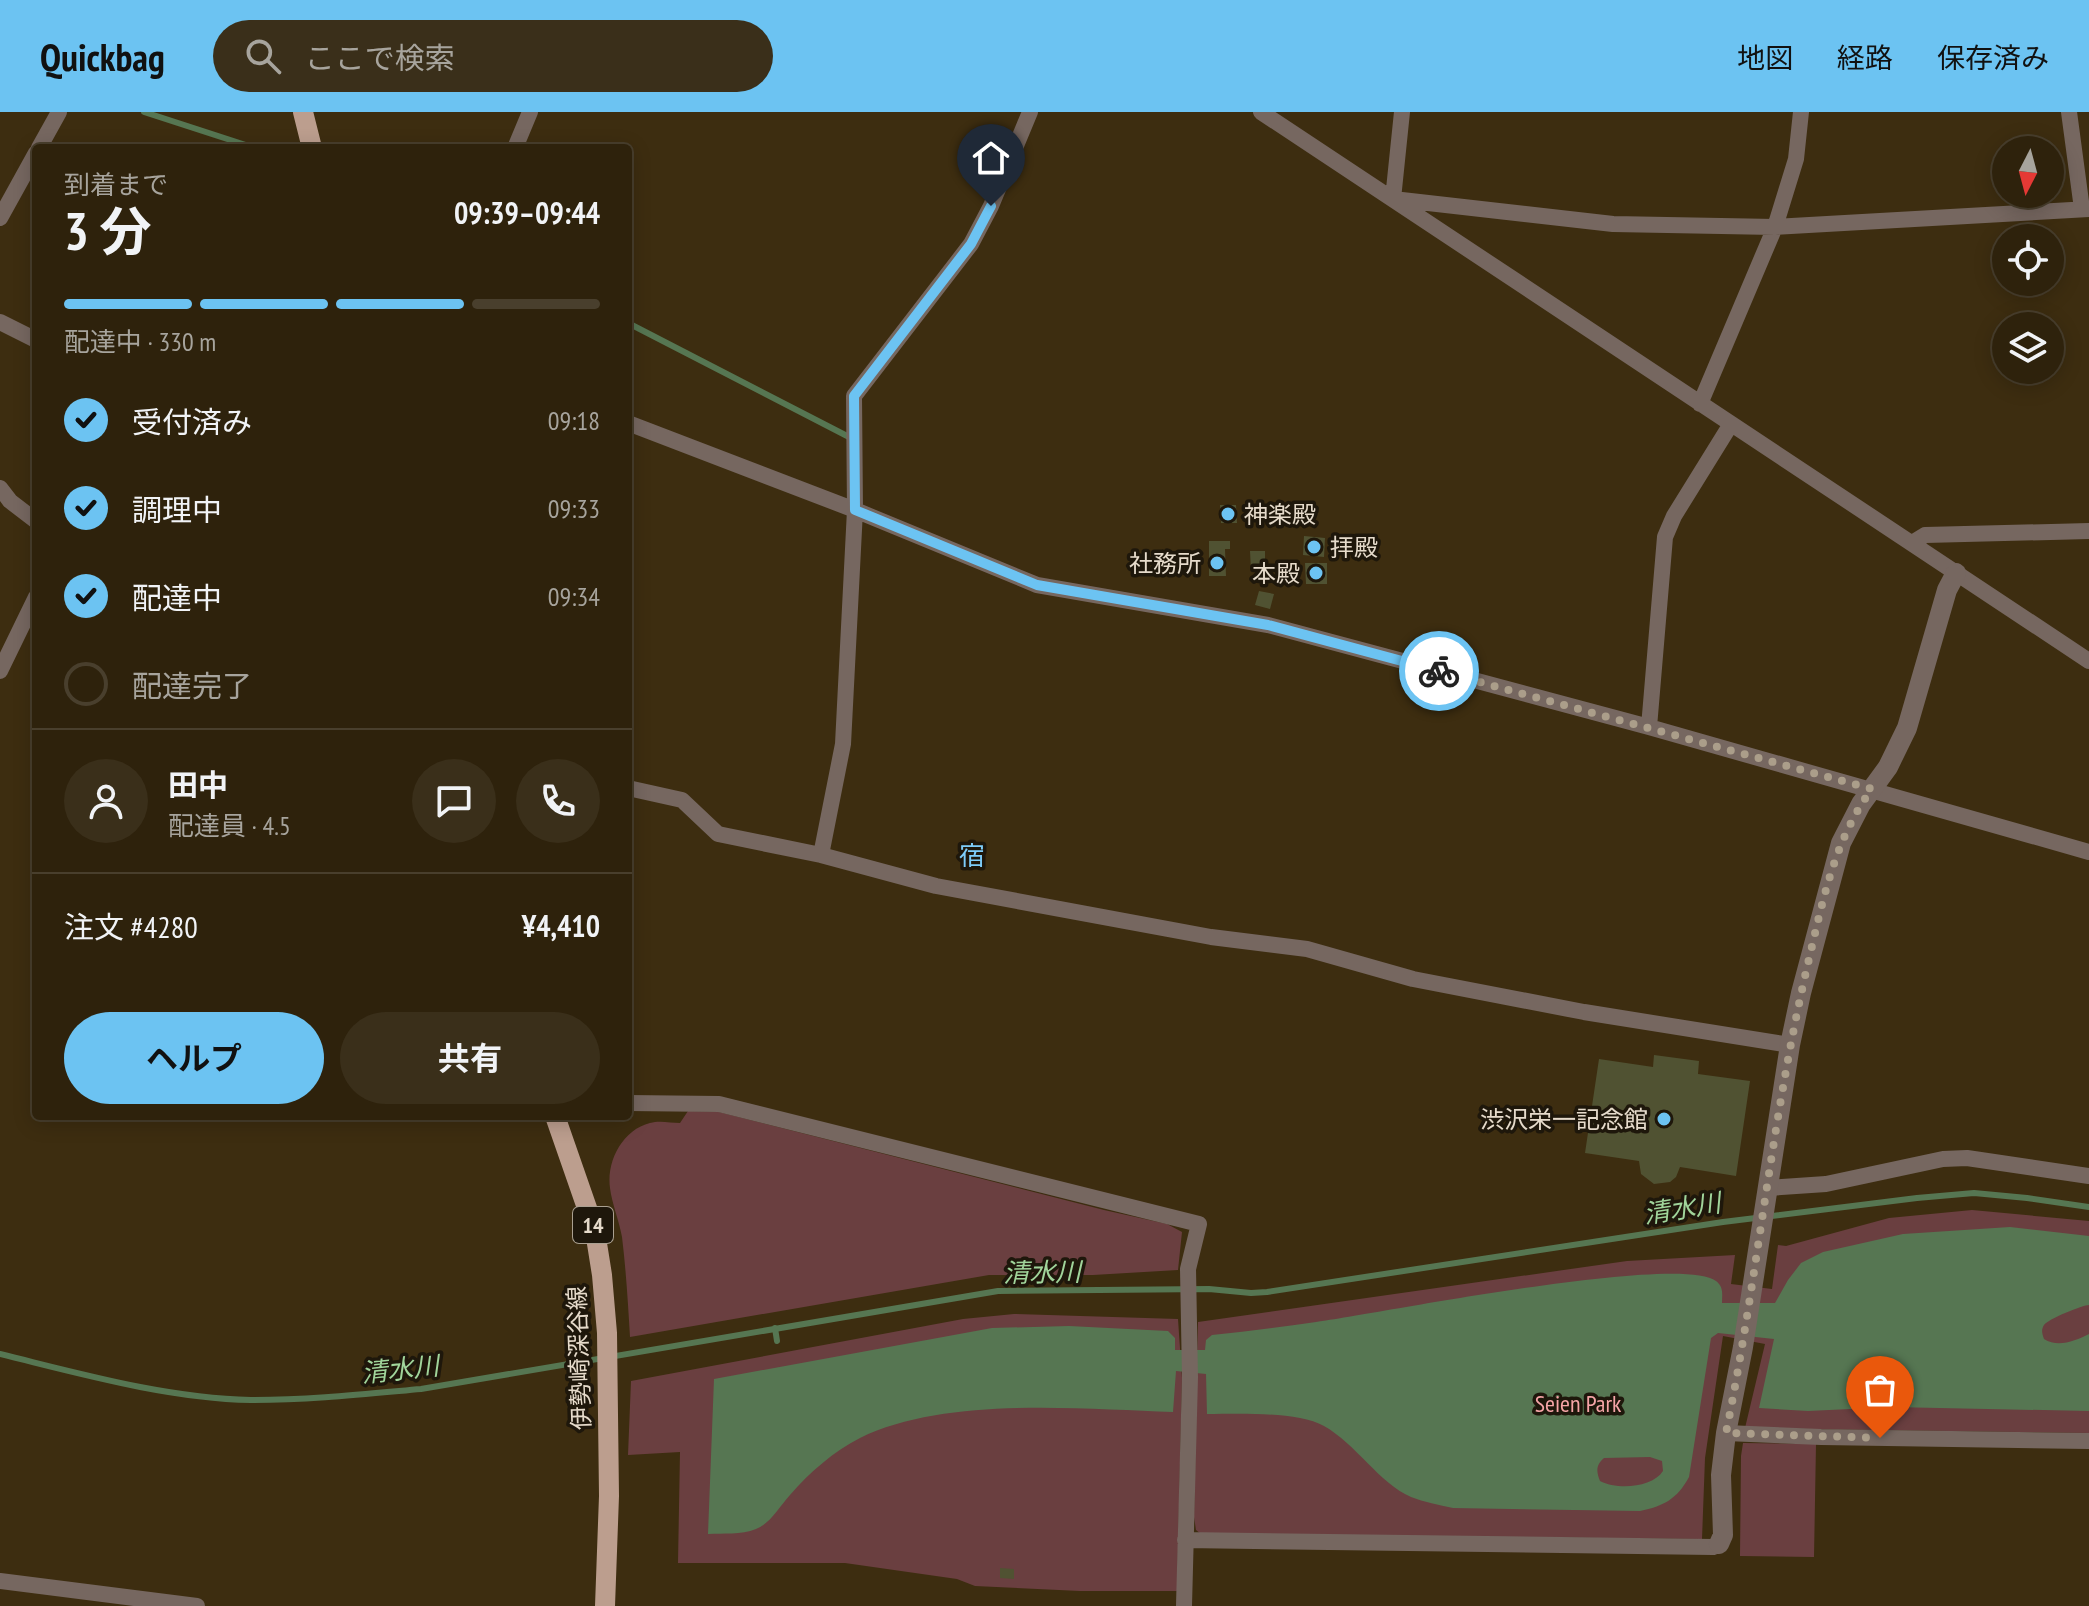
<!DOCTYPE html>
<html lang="ja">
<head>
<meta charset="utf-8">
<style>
  :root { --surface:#2e220c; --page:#3a2f1a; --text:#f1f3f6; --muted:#a7a49d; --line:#493f2d; --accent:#6cc3f2 }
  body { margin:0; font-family:"PT Sans Narrow","Noto Sans JP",sans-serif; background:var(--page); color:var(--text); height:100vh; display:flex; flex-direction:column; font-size:30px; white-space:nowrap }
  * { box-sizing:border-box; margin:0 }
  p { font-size:26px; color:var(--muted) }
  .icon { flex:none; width:44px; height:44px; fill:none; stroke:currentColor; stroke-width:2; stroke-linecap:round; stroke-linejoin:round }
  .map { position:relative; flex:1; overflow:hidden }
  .panel { position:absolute; left:32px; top:32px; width:600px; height:976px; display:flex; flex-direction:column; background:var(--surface); border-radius:8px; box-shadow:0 4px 20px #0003,0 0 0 2px var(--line) }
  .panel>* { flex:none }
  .needle { width:52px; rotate:186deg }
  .controls { position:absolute; left:1992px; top:24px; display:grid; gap:16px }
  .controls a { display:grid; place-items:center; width:72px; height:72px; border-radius:50%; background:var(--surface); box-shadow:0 4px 20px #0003,0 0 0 2px var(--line); font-size:40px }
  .pin { position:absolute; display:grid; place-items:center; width:68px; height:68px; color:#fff; margin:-82px -34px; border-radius:50% 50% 50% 0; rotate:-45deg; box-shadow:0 0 8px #0007 }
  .pin .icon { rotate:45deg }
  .courier { position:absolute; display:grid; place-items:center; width:80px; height:80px; margin:-40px; border:6px solid #6cc3f2; border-radius:50%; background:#fff; color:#222; box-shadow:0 2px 10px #0007 }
  .head em { font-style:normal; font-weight:700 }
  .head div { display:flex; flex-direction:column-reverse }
  .head { display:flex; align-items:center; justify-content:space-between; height:136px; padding:0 32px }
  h1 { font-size:52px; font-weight:700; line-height:60px }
  .bar { display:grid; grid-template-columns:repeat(4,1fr); gap:12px 8px; align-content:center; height:96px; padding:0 32px }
  .bar i { height:10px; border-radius:6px; background:var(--line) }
  .bar .on { background:var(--accent) }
  .bar p { grid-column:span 4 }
  .line { display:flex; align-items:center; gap:20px; padding:0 32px; border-top:2px solid var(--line) }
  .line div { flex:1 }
  .round { display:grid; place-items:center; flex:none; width:84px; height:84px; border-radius:42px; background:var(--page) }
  ol { padding:0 32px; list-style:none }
  li { display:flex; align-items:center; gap:24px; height:88px }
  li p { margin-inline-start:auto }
  li .icon { padding:8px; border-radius:50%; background:var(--accent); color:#111; stroke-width:4 }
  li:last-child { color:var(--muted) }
  li i { width:44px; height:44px; border:4px solid var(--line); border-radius:50% }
  .action { display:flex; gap:16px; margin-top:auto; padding:16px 32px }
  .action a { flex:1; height:92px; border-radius:48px; background:var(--accent); color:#111; font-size:32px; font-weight:700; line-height:92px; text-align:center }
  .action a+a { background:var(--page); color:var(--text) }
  header { display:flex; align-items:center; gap:48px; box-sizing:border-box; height:112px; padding:0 40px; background:var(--accent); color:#111 }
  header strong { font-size:38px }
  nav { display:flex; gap:44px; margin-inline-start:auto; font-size:28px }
  .search { width:560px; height:72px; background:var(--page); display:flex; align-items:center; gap:20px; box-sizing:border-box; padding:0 28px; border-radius:44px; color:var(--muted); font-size:30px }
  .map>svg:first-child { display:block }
</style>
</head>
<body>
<header>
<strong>Quickbag</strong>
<div class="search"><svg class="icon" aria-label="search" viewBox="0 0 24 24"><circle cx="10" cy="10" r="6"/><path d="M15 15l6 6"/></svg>ここで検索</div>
<nav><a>地図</a><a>経路</a><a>保存済み</a></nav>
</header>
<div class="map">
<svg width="2089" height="1494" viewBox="0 0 2089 1494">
  <rect width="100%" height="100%" fill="#3d2d10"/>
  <path fill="#6a3f40" d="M688 999 719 1000 1104 1098 1167 1112 1182 1120 1178 1158 1093 1163H989L630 1225C628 1191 626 1158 622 1125 619 1108 612 1092 610 1076 606 1047 625 1014 655 1010 663 1009 672 1011 680 1011Z
    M1972 1098 2089 1109V1321L1745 1316 1765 1232 1723 1224 1705 1346 1702 1427 1201 1422 1196 1418 1194 1405 1198 1210 1627 1149 1735 1143 1731 1172 1772 1177 1778 1133 1786 1134 1889 1106Z
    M1014 1202 1178 1207 1182 1266 1177 1479H1080L975 1474 957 1467 845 1451H678L680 1340 628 1343 631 1269 963 1207Z
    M1743 1331 1816 1332 1814 1445 1740 1444 1741 1344Z"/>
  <path fill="#567652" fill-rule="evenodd" d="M2010 1115 2089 1124V1193C2083 1193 2048 1207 2044 1213 2041 1218 2042 1221 2044 1227 2058 1236 2075 1229 2089 1222V1299L1892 1295 1808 1299 1759 1296 1774 1227 1718 1221 1711 1226 1689 1365C1677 1387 1664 1394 1640 1399L1453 1396C1439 1393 1424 1390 1411 1385 1379 1371 1356 1332 1324 1314 1297 1299 1238 1302 1207 1302L1206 1262 1176 1259 1173 1300C1080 1297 945 1284 860 1326 833 1340 810 1360 790 1383 779 1395 771 1411 756 1417 741 1423 723 1421 708 1422L714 1267 992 1216 1069 1214 1168 1219 1175 1226V1238H1205L1206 1228 1212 1223C1247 1219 1281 1215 1316 1210 1376 1202 1679 1141 1716 1169 1724 1175 1722 1183 1722 1191H1775L1788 1168 1801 1151 1823 1140 1903 1122ZM1650 1345 1662 1349 1663 1359C1652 1376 1617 1378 1600 1369 1596 1359 1596 1353 1604 1346Z"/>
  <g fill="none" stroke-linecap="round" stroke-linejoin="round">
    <path stroke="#567652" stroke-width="6" d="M144 0 255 36
      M628 211 851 326
      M775 1216 777 1229
      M0 1242C82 1262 166 1286 251 1288 308 1288 365 1282 421 1277L998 1179 1209 1177 1251 1181 1267 1180 1723 1110 1917 1086 1974 1081 2027 1086 2089 1095"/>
  </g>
  <path fill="#505232" d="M1220 393H1236L1237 411H1221Z
    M1304 424 1325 426 1324 445 1303 443Z
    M1209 429H1230V437H1225L1226 464H1209Z
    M1250 439H1265V459H1251Z
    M1305 451H1327V472H1306Z
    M1259 479 1274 482 1270 497 1255 493Z
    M1654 943 1699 949 1698 962 1750 969 1736 1064 1680 1055 1676 1065 1670 1070 1654 1072 1641 1062 1639 1049 1585 1041 1599 947 1653 955Z
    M1000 1456 1014 1457V1467L1000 1466Z"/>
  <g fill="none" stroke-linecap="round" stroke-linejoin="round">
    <path stroke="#766760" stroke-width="16" d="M1261 0 2089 549
      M1402 0 1393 87 1613 112 1775 115 2089 97
      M2069 0 2082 97
      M39 36 59 0
      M515 36 530 0
      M0 106 36 41
      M0 210 36 228
      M1700 292 1775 115 1796 47 1801 0
      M628 311 855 398 1037 473 1268 513 1649 615 2089 740
      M0 376 10 389 36 409
      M1912 431 1925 423 2089 419
      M0 559 36 485
      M1649 615 1665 425 1674 404 1731 312
      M628 676 682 688 718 722 821 743 936 774 1211 825 1307 837 1413 867 1584 900 1790 933
      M821 743 843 632 855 398 854 284 971 132 991 94 1030 0
      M628 991 719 992 1199 1112 1188 1157 1190 1265 1184 1494
      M1767 1076 1826 1072 1943 1047 1967 1046 2089 1064
      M1726 1321 1821 1325 2089 1329
      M1185 1428 1713 1435 1719 1432
      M0 1469 197 1494"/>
    <path stroke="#766760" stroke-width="20" d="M1719 1432 1723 1423 1721 1363 1726 1321 1743 1235 1790 933 1801 881 1841 731 1861 692 1888 655 1907 616 1947 478 1956 461"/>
    <path stroke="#bc9e8e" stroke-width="20" d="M303 0 312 36
      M555 1004 595 1119 602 1163 607 1221 609 1384 605 1494"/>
  </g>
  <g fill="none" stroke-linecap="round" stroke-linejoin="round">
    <path stroke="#ab9e8a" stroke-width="8" stroke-dasharray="0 14.4" d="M1439 559 1872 677C1835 726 1823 788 1809 847 1772 1003 1758 1164 1726 1321L1880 1326"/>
    <path stroke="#6cc3f2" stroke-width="10" d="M991 94 971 132 854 284 855 398 1037 473 1268 513 1439 559"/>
  </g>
  <g fill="#6cc3f2" stroke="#1e170b" stroke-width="3">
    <circle cx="1228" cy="402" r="8"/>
    <circle cx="1314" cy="435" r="8"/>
    <circle cx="1217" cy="451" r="8"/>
    <circle cx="1316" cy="461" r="8"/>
    <circle cx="1664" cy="1007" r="8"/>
  </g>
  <g text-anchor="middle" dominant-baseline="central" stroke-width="7" stroke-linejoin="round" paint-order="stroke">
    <rect fill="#1e170b" stroke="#aaa091" stroke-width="2" x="573" y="1095" width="40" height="36" rx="6"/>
    <g font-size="22" font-weight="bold" fill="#e6dbcb">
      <text x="593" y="1113">14</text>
    </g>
    <g font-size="24" fill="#e6dbcb" stroke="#1e170b" text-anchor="end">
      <text x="1244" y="402" text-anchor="start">神楽殿</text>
      <text x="1330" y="435" text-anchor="start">拝殿</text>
      <text x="1201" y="451">社務所</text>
      <text x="1300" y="461">本殿</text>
      <text x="1648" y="1007">渋沢栄一記念館</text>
    </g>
    <g font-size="24" fill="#e6dbcb" stroke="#1e170b">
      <text transform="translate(579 1246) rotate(-92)">伊勢崎深谷線</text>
    </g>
    <g font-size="24" fill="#f6a5a7" stroke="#1e170b">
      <text x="1578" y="1291">Seien Park</text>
    </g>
    <g font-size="26" fill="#7ecdfa" stroke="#1e170b">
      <text x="972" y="743">宿</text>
    </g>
    <g font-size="26" font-style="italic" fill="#a1d59b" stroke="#1e170b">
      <text transform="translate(1682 1096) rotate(-9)">清水川</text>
      <text transform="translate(1042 1160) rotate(-1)">清水川</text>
      <text transform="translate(400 1257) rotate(-6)">清水川</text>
    </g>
  </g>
</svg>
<div class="controls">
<a><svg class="needle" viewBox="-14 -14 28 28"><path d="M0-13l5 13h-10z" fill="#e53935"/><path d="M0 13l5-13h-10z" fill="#a7a49d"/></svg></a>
<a><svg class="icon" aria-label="locate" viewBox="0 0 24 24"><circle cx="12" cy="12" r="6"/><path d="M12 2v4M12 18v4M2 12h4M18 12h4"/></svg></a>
<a><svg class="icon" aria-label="layers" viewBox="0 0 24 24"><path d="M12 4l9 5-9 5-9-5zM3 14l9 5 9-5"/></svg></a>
</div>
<div class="pin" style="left:1880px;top:1326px;background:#ea580c"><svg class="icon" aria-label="bag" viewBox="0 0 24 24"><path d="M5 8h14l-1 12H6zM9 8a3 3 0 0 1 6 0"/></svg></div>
<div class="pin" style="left:991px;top:94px;background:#1f2937"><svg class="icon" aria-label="home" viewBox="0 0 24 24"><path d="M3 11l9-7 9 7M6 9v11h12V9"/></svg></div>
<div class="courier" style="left:1439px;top:559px"><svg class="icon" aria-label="bike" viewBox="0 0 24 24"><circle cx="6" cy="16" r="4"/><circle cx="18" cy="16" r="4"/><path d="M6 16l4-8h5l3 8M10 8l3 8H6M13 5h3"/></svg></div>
<section class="panel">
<div class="head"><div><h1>3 分</h1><p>到着まで</p></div><em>09:39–09:44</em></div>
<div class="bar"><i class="on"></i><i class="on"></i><i class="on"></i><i></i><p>配達中 · 330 m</p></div>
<ol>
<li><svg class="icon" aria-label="check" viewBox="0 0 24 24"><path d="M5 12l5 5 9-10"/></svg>受付済み<p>09:18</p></li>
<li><svg class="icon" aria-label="check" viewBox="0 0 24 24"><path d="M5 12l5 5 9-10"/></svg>調理中<p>09:33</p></li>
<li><svg class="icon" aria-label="check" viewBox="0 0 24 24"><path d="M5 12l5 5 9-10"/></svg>配達中<p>09:34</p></li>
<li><i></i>配達完了</li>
</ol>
<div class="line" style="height:144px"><a class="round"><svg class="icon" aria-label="person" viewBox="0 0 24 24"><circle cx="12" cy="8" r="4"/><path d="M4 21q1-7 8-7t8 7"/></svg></a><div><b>田中</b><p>配達員 · 4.5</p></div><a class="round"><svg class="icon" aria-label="chat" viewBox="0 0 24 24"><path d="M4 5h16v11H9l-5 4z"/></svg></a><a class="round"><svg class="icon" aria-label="phone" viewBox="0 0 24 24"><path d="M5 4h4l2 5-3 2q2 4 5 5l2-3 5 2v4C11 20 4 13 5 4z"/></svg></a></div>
<div class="line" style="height:104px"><div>注文 #4280</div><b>¥4,410</b></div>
<div class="action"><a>ヘルプ</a><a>共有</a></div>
</section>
</div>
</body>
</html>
